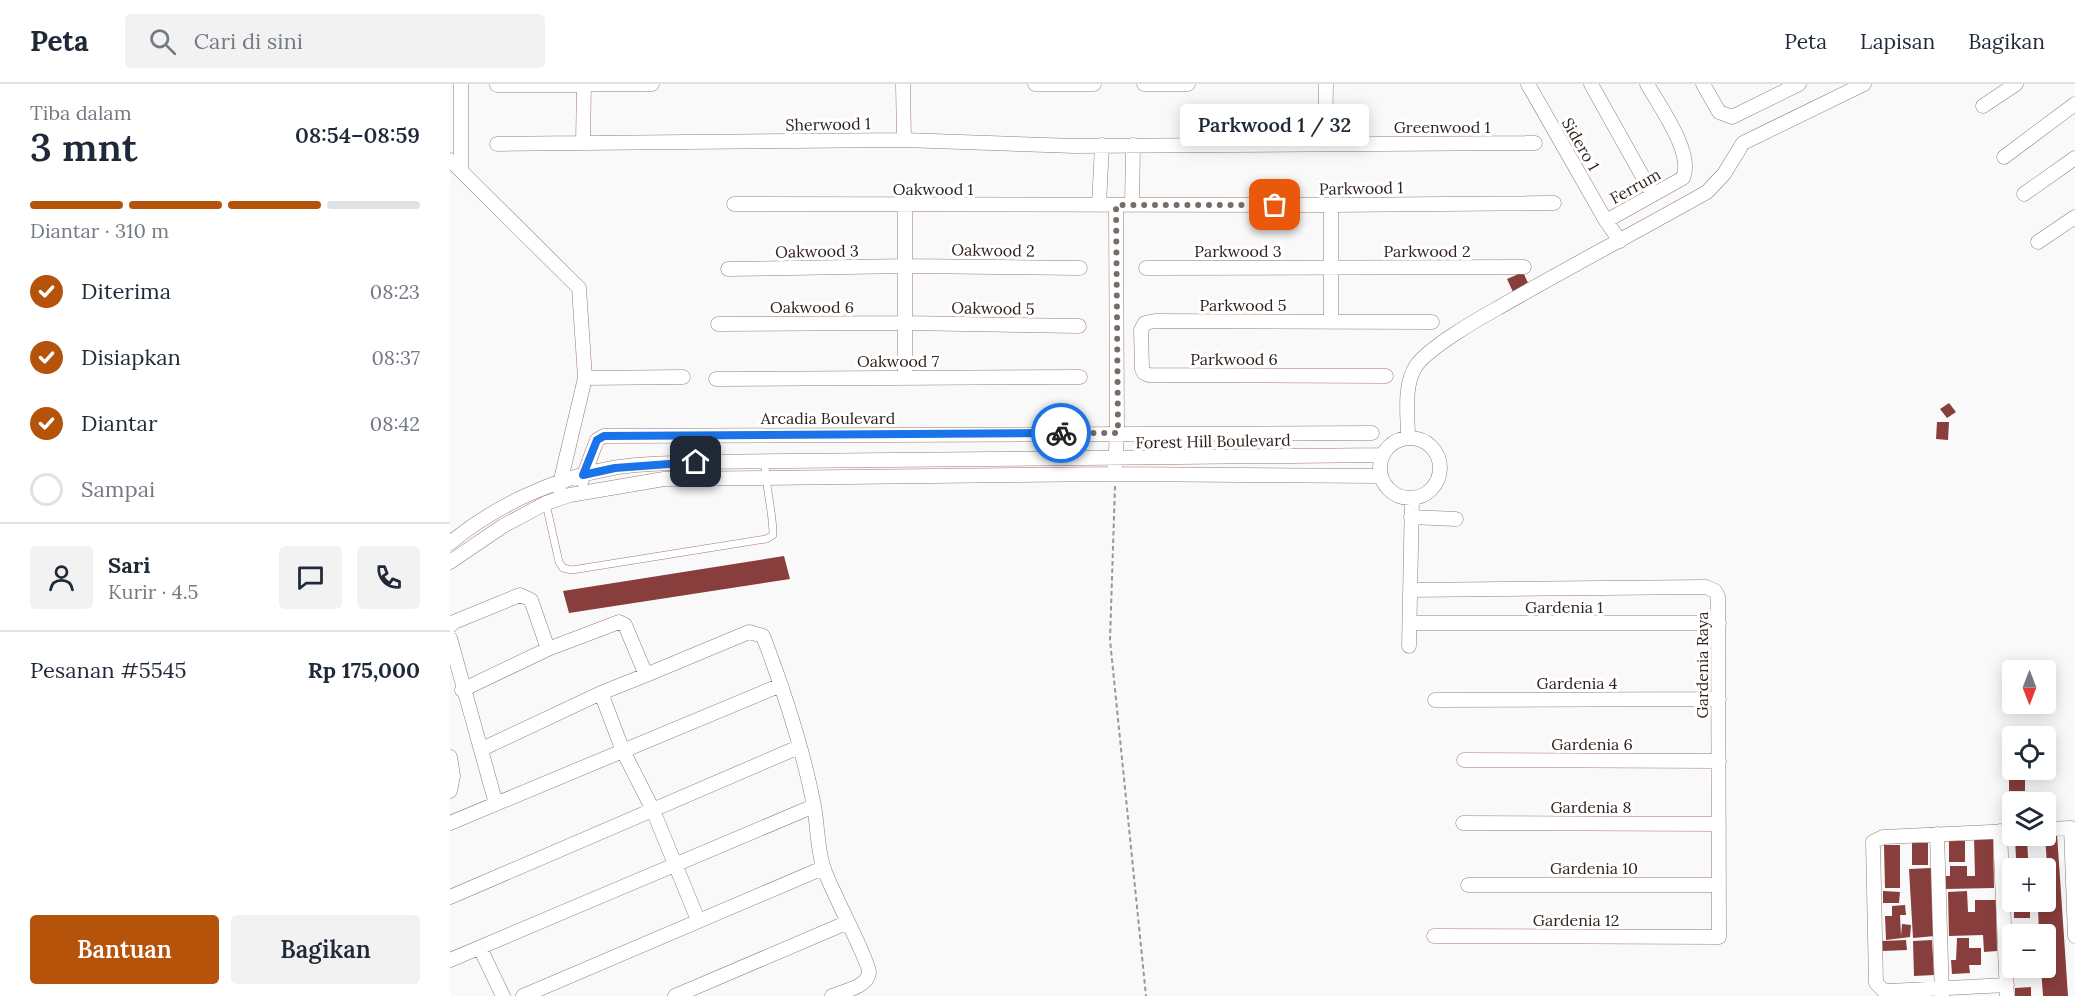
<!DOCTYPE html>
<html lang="id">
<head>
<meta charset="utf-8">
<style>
  :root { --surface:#fff; --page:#f2f2f3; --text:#1f2937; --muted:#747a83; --line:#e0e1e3; --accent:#b45309 }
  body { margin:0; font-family:Lora,serif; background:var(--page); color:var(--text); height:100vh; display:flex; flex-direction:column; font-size:22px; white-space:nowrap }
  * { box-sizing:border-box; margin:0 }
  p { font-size:20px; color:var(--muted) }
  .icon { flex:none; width:33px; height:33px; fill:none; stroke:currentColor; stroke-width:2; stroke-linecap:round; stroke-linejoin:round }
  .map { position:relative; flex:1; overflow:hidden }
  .drawer { display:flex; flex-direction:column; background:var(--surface); width:450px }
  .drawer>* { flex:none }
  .needle { width:39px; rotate:180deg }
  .controls { position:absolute; left:1552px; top:576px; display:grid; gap:12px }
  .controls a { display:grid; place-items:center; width:54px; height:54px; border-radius:6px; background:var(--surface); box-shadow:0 3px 15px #0003; font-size:30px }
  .pin { position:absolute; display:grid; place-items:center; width:51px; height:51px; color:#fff; margin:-26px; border-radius:12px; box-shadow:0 3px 9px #0006 }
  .courier { position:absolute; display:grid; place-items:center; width:60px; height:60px; margin:-30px; border:4px solid #1a73e8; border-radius:50%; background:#fff; color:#222; box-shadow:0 2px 8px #0007 }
  .bubble { position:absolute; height:42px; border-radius:6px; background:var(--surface); box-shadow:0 3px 15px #0003; font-size:20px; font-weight:600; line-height:42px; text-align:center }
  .summary em { font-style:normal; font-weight:600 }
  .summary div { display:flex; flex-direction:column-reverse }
  .summary { display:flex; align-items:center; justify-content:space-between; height:102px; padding:0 30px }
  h1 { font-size:39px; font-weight:600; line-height:45px }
  .bar { display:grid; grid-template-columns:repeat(4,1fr); gap:9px 6px; align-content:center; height:72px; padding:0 30px }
  .bar i { height:8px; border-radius:4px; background:var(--line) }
  .bar .on { background:var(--accent) }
  .bar p { grid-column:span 4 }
  .line { display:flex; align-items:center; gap:15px; padding:0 30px; border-top:2px solid var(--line) }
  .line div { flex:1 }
  .round { display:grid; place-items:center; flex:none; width:63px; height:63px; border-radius:6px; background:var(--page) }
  ol { padding:0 30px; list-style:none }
  li { display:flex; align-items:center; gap:18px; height:66px }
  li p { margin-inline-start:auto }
  li .icon { padding:6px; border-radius:50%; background:var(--accent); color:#fff; stroke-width:4 }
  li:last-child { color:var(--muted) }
  li i { width:33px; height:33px; border:3px solid var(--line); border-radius:50% }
  .primary-button { display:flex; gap:12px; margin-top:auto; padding:12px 30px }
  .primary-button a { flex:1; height:69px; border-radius:6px; background:var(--accent); color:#fff; font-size:24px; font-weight:600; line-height:69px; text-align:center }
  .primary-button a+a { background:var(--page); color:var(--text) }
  header { display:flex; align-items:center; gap:36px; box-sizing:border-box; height:84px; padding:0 30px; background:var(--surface); border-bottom:2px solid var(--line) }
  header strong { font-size:28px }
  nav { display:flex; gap:33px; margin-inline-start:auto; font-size:21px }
  .search { width:420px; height:54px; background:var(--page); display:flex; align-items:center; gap:15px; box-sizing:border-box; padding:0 21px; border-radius:6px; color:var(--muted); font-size:22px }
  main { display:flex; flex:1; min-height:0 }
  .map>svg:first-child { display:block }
</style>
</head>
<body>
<header>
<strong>Peta</strong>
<div class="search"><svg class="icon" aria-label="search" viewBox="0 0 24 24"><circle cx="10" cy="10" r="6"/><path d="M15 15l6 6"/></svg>Cari di sini</div>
<nav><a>Peta</a><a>Lapisan</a><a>Bagikan</a></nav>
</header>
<main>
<section class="drawer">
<div class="summary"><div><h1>3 mnt</h1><p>Tiba dalam</p></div><em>08:54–08:59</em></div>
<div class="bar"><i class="on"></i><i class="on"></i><i class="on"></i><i></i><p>Diantar · 310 m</p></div>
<ol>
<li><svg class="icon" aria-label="check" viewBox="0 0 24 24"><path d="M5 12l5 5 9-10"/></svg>Diterima<p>08:23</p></li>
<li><svg class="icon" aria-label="check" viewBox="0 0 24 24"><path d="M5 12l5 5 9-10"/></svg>Disiapkan<p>08:37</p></li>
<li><svg class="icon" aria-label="check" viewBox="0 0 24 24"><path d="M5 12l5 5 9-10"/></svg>Diantar<p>08:42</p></li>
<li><i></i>Sampai</li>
</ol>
<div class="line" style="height:108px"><a class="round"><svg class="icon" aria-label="person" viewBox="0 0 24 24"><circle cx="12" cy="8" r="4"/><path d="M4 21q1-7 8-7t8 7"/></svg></a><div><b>Sari</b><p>Kurir · 4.5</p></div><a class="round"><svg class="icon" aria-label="chat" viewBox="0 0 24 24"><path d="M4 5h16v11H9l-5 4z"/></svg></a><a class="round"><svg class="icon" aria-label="phone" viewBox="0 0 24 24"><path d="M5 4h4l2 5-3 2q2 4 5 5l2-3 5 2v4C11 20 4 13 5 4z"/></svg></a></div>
<div class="line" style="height:78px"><div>Pesanan #5545</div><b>Rp 175,000</b></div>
<div class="primary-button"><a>Bantuan</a><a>Bagikan</a></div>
</section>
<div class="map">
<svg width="1625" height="912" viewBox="0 0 1625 912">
  <rect width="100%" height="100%" fill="#f9f9f9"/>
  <path fill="#883e3c" d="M1073 188 1079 201 1063 208 1057 195Z
    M1499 319 1506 328 1497 334 1490 325Z
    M1487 338H1499L1498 356 1486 355Z
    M334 472 340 495 119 529 113 507Z
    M1559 687H1575V707H1559Z
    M1583 710V718H1563V737H1558L1557 711Z
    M1607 750 1618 912H1593L1591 884H1596V850H1589L1588 823 1600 822 1595 752Z
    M1543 751 1544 804 1495 805V792H1500V782H1517V792H1525L1524 752Z
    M1577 753 1578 774H1566L1565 754Z
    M1499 757H1515V778H1499Z
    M1462 759H1478V781H1462Z
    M1434 761H1450V804H1435Z
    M1563 777H1579V784H1563Z
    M1481 784 1485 852 1463 854 1459 785Z
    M1433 807 1450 808 1449 819H1433Z
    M1517 807 1518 828H1525V816H1546L1547 867 1534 868 1533 851 1499 852 1498 808Z
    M1564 818H1580V834H1564Z
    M1455 821 1456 831H1450L1451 852 1452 840 1461 841 1460 853 1436 856 1435 832H1442V822Z
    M1507 854H1519V864H1531V881H1519L1520 889 1502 890 1501 876H1506Z
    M1456 856 1457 866 1432 867V857Z
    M1482 856 1484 891 1464 892 1463 857Z
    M1581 903V912H1565V904Z"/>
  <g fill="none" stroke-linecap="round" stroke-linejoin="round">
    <defs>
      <path id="service" d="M96 420 109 478 113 484 122 486 316 455 323 451C323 426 315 402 315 378"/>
      <path id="minor" d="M11 0V86
        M134 0 133 59 454 56 625 62 1085 59
        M453 0 454 56
        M585 0H644
        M694 0H738
        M1078 0 1156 137 1170 157
        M1141 0 1203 111
        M1253 0 1269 28 1282 33 1349 0
        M47 1 202 0
        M1533 22 1566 0
        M47 60 133 59
        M875 60 876 0
        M1554 73 1625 20
        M0 76 129 204 135 294 109 404
        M1574 110 1625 74
        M284 120 881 121 1104 119
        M649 121 652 61
        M682 121 683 61
        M455 122V293
        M1156 137 1233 94C1244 69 1210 23 1197 0
        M1588 158 1625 133
        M696 184 1074 183
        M278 185 456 182 630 184
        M881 238V121
        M268 240 456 239 629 242
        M936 292 699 291 694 289 692 285 691 246 695 239 705 237 982 238
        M135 294 233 293
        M266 295 630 293
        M958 354C958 332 953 302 966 282 978 264 1028 235 1048 224 1117 184 1188 147 1257 108L1274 90 1293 59 1414 0
        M930 384a30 30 0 1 1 60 0a30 30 0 1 1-60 0Z
        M665 383 667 349 666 121
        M132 396 147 356 154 352 922 349
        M961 433 1006 435
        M0 459C46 421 105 394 163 384 190 379 219 380 247 378L932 371
        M0 478 53 442 96 419 120 411 214 395 665 390 930 392
        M960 506 1256 503 1265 507 1268 513 1269 853 984 852
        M960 539H1269
        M0 542 4 538 70 511 81 516 98 565 169 538 175 541 196 591 299 548 313 552C334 607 353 664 364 722 368 743 367 766 374 785 380 804 420 879 419 889 417 903 394 907 382 912
        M0 554 46 720
        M959 562 962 414
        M12 606 98 565
        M151 609 173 667 202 724 248 836
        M985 616 1269 615
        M32 665 151 609 196 591
        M0 673 3 692 0 707
        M1014 676 1269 677
        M0 739 331 601
        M1013 739 1269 740
        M1596 745 1621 744 1625 852
        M1550 747 1557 912
        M1487 750 1492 912
        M1018 801H1269
        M0 813 349 663
        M30 864 53 912
        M0 876 364 722
        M1557 901 1439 907 1433 906 1426 899 1423 758 1433 753 1563 747
        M73 912 373 784
        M225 912 396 839"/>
    </defs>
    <use href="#service" stroke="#9c7b6c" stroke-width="8"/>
    <use href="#minor" stroke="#9c7b6c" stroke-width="15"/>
    <path stroke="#9d9694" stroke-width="2" stroke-dasharray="4.5 3" stroke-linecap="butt" d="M665 402 660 556 696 912"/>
    <use href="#service" stroke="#fff" stroke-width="7"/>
    <use href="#minor" stroke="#fff" stroke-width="14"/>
  </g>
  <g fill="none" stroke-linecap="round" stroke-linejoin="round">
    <path stroke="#766d69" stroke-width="6" stroke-dasharray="0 10.8" d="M611 349H668L666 121H825"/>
    <path stroke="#1a73e8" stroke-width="8" d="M246 378 165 384 133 391 147 356 154 352 611 349"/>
  </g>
  <g text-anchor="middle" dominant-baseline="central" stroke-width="6" stroke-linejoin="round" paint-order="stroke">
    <g font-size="16" fill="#30221c" stroke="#fff">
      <text transform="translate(378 40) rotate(-1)">Sherwood 1</text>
      <text x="992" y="43">Greenwood 1</text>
      <text transform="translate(1131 60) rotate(60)">Sidero 1</text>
      <text transform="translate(1185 102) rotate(-29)">Ferrum</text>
      <text transform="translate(911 104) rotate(-1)">Parkwood 1</text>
      <text x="483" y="105">Oakwood 1</text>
      <text transform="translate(543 166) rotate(1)">Oakwood 2</text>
      <text transform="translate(367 167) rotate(-1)">Oakwood 3</text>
      <text x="788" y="167">Parkwood 3</text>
      <text x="977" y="167">Parkwood 2</text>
      <text x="793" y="221">Parkwood 5</text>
      <text x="362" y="223">Oakwood 6</text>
      <text transform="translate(543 224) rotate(1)">Oakwood 5</text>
      <text x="784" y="275">Parkwood 6</text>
      <text x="448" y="277">Oakwood 7</text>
      <text x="378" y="334">Arcadia Boulevard</text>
      <text transform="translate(763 357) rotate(-1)">Forest Hill Boulevard</text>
      <text x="1114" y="523">Gardenia 1</text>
      <text transform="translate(1252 581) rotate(-90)">Gardenia Raya</text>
      <text x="1127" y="599">Gardenia 4</text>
      <text x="1142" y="660">Gardenia 6</text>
      <text x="1141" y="723">Gardenia 8</text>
      <text x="1144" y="784">Gardenia 10</text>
      <text x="1126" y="836">Gardenia 12</text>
    </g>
  </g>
</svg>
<div class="controls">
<a><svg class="needle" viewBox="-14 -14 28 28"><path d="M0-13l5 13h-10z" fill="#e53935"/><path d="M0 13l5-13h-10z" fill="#747a83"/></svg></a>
<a><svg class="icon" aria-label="locate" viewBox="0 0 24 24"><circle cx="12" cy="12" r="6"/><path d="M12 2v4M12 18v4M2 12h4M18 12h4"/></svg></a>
<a><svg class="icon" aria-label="layers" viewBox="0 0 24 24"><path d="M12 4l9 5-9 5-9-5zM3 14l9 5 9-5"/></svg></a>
<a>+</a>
<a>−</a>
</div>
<div class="pin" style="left:825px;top:121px;background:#ea580c"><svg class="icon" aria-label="bag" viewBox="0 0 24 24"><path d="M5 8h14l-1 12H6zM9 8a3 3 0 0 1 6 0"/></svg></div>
<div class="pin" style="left:246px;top:378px;background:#1f2937"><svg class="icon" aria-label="home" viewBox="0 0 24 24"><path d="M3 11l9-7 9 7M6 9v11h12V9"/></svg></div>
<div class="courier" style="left:611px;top:349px"><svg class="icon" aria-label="bike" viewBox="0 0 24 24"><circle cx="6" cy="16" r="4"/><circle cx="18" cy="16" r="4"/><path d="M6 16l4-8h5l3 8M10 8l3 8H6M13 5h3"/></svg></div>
<div class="bubble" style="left:730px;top:20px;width:189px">Parkwood 1 / 32</div>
</div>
</main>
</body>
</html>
